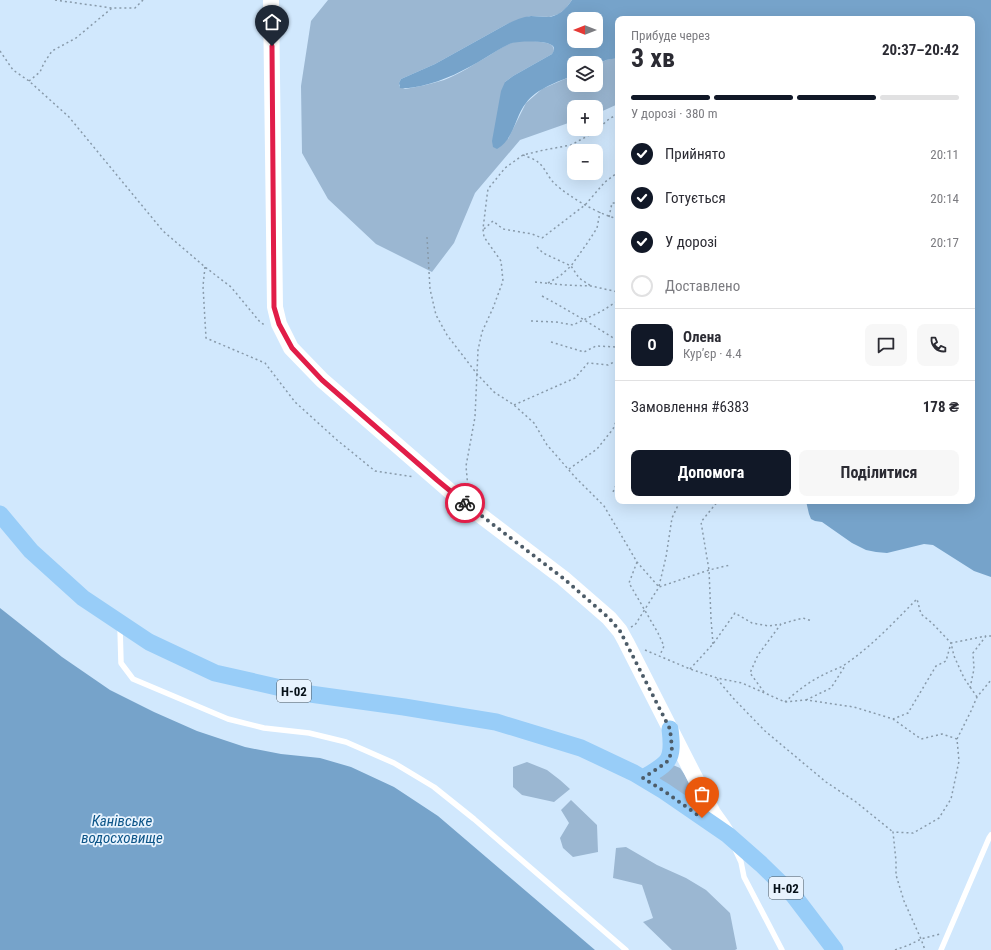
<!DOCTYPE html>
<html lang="uk">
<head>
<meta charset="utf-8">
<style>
  :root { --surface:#fff; --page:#f7f7f7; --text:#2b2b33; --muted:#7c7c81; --line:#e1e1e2; --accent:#111827 }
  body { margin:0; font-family:"Roboto Condensed",sans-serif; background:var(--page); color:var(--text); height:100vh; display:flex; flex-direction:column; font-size:15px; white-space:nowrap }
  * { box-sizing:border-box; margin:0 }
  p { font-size:13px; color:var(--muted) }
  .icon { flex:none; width:22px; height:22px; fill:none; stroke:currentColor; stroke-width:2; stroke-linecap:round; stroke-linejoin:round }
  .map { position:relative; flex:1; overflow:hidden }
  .details { position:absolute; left:615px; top:16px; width:360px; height:488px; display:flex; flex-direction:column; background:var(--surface); border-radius:8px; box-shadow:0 4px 16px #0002 }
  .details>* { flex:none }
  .needle { width:26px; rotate:270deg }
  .tools { position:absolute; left:567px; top:12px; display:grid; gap:8px }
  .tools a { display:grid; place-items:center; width:36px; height:36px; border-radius:8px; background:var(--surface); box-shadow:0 4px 16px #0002; font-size:20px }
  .pin { position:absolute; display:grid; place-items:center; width:34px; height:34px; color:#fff; margin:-41px -17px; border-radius:50% 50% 50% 0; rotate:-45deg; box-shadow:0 0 4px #0007 }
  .pin .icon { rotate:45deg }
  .courier { position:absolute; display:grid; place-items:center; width:40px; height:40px; margin:-20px; border:3px solid #e11d48; border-radius:50%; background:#fff; color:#222; box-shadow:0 1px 5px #0007 }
  .head em { font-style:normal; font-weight:700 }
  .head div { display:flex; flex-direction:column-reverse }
  .head { display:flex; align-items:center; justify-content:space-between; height:68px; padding:0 16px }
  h1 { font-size:26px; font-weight:700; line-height:30px }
  .bar { display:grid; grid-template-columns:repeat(4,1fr); gap:6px 4px; align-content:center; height:48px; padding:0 16px }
  .bar i { height:5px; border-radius:3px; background:var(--line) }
  .bar .active { background:var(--accent) }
  .bar p { grid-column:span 4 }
  .line { display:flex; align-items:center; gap:10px; padding:0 16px; border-top:1px solid var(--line) }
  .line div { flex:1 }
  .round { display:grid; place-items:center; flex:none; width:42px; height:42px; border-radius:8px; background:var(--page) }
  ol { padding:0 16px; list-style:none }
  li { display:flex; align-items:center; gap:12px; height:44px }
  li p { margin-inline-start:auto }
  li .icon { padding:4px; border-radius:50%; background:var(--accent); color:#fff; stroke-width:4 }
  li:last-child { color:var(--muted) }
  li i { width:22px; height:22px; border:2px solid var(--line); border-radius:50% }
  .primary-button { display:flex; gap:8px; margin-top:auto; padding:8px 16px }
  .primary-button a { flex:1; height:46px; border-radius:8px; background:var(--accent); color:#fff; font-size:16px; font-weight:700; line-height:46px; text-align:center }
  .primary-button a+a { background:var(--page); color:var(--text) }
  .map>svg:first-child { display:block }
</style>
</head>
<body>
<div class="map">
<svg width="991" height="950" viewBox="0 0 991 950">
  <rect width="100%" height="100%" fill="#d1e8fd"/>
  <path fill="#9bb7d2" d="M328 0H572L566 8 559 14 549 17 530 16 507 24 435 64 401 79 399 83V86L405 89C418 87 431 84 444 80 458 75 476 63 490 55 498 50 505 45 514 42 523 40 532 41 541 42 548 43 554 44 554 51L552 54 513 76 505 82 508 139 526 103 542 89 574 75V85H596V65L606 60 616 58H618V104L596 114V107H574V121L520 140 475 193 454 243 432 272 376 244 328 199 302 153 301 86 311 21Z
    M527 762 547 770 560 780 570 789 554 802 522 795 513 787V767Z
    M673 765 680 768 685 775 700 805 696 810 660 783 659 777Z
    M571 800 597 825 598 852 573 857 563 848 560 838 569 823 561 810Z
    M626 847 657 865 686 878 706 890 730 913 737 949 735 950H672L643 922 653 918 642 885 613 878 616 848Z"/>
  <path fill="#76a3ca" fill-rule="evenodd" d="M572 0H991V577L974 571 933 545 924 544 887 553 876 552 866 550 852 543 822 522 815 521 811 519 809 514 806 501H972V19H618V58L606 60 596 65V63H574V75C558 82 537 88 526 103 515 116 514 140 497 149L493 147 492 141 501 91 505 82 513 76 552 54C554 51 555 49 553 46 548 40 519 41 512 43 502 47 494 53 485 58 465 70 444 81 421 86 414 87 407 89 400 88L399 83 401 79 435 64 507 24C515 20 522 17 531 16 536 16 541 17 547 17 558 17 566 9 572 0ZM574 19H596V41H574Z
    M0 608 62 657 110 690 154 712 197 731 245 747 281 754 320 758 351 767 394 787 438 816 595 950H0Z"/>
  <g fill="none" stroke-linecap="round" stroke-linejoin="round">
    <path stroke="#889aaa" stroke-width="1.5" stroke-dasharray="2 3" stroke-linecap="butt" d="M55 0 112 8
      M0 51 13 70 29 81 69 117 163 231 205 267 231 287 260 322 266 326
      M29 81 40 72 44 63 52 51 76 38 112 8H135L143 0
      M523 155C528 157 535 159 539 163 545 168 548 177 554 183 569 197 598 214 618 219
      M609 217 612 203H618
      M484 229 493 221 503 229 532 234 542 238 585 205 605 182 617 173 618 171
      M427 237 430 289 436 315 447 335 477 374 494 392 514 405 534 423 547 445 576 478 604 506 637 562 659 587
      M537 247 543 253 571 266 579 278 591 286
      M205 267 203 286 206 338 265 363 295 402 337 440 375 471 414 477
      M535 282 565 285 591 286 618 292
      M548 283 560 276 571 266 588 242 597 228 600 212
      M542 296C551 301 559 305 567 310 583 319 599 329 615 339L618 340
      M531 321 556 322 573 325 602 311 616 302H618
      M551 342 584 352 596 346 617 347 618 348
      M514 405 575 378 588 363 608 365 618 360
      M569 469 597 449 613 429 618 417
      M618 481 613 492 618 493
      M469 490 468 488 466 466 475 417 478 350 482 332 493 308 503 281 501 261 484 237 483 229 487 196 488 189 505 168 523 155 544 150 571 145 593 133 609 119 618 114
      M637 562 629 583 658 633 664 646 660 655
      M659 586 666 557 672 518 680 501
      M631 627 635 625 659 587 709 570 730 565
      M713 644 711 619 709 570 701 522 718 501
      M645 650 690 669 717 678 742 683 785 702 806 700 854 707 893 719 921 739 942 734 957 739 959 761 954 785 951 799 939 818 913 833 893 832 896 861V875L904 901 921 939 925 950
      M690 669 713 644 735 613 752 623 769 626 781 624
      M717 679 733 698 765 731 826 782 856 802 893 832
      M970 688 974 669 973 653 986 636H991
      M764 692 750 673 758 655 781 624 803 618 812 621
      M977 697 964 678 954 656 951 643 986 636
      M806 700 831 688 845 666
      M785 702C797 691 810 681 825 674 832 670 841 668 847 663 873 645 895 621 917 599L921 614 932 623 951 643 946 661 936 666 908 713 893 719
      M957 739 971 711 977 697 991 680
      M895 950 909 945 921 939 940 934"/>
    <path stroke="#fff" stroke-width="5.5" d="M120 627 121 663 133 679 228 719 264 728 309 733 346 742 394 763 434 787 474 819 626 950
      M735 849 741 862 744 877 782 950
      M941 950 989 838 991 835"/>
    <path stroke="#fff" stroke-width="16" d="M271 0 275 307 279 324 291 348 322 380 459 499 563 578 609 618 620 631 626 642 713 813 723 827 728 835"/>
    <path stroke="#98cdf8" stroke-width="17" d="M0 514 31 551 83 598 149 642 215 673 303 693 404 707 496 722 581 748 634 773 664 791 728 835 761 864 794 896 835 950
      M643 778C669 763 674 761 670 729"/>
  </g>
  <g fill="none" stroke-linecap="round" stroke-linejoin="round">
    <path stroke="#4d5c68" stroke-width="4" stroke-dasharray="0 7.2" d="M465 503 563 578 609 618 620 631 670 729 672 748 669 760 660 767 643 778 664 791 702 818"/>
    <path stroke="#e11d48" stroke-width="5" d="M272 46 274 307 279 324 292 348 322 380 437 480 465 503"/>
  </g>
  <g text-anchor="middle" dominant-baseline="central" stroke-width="3.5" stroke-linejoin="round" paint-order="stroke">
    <g fill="#e8f3fe" stroke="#4a545d" stroke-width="1">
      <rect x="277" y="680" width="34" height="22" rx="3"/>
      <rect x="769" y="877" width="34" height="22" rx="3"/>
    </g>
    <g font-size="13" font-weight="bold" fill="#061018">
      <text x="294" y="691">Н-02</text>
      <text x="786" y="888">Н-02</text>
    </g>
    <g font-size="15" font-style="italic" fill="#0d5588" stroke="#e8f3fe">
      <text x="122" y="821">Канівське<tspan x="122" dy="17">водосховище</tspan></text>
    </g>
  </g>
</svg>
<div class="tools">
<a><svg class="needle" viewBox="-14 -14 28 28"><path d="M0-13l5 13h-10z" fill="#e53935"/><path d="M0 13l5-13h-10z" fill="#7c7c81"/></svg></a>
<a><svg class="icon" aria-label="layers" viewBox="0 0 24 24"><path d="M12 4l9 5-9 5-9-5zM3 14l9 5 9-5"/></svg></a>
<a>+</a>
<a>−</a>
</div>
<div class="pin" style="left:702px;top:818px;background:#ea580c"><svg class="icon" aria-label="bag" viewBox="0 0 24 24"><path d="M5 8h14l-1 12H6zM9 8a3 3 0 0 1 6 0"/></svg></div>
<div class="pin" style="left:272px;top:46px;background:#1f2937"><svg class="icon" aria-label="home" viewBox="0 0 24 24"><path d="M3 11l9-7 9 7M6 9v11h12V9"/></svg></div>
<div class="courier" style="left:465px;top:503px"><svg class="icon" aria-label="bike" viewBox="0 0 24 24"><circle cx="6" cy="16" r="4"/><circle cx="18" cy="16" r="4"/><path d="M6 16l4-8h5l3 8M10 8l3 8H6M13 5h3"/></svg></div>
<section class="details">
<div class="head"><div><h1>3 хв</h1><p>Прибуде через</p></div><em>20:37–20:42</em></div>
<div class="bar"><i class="active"></i><i class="active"></i><i class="active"></i><i></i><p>У дорозі · 380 m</p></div>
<ol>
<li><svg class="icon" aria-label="check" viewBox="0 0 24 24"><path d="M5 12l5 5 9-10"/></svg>Прийнято<p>20:11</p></li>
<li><svg class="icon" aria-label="check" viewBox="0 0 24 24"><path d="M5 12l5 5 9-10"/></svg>Готується<p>20:14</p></li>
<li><svg class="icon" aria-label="check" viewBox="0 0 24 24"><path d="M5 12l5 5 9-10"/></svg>У дорозі<p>20:17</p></li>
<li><i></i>Доставлено</li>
</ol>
<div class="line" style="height:72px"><b class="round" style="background:var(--accent);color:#fff">О</b><div><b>Олена</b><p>Кур’єр · 4.4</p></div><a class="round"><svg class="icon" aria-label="chat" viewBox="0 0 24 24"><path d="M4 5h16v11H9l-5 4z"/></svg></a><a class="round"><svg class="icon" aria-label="phone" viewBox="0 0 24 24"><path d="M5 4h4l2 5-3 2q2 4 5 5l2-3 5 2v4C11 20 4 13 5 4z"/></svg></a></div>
<div class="line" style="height:52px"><div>Замовлення #6383</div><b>178 ₴</b></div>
<div class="primary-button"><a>Допомога</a><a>Поділитися</a></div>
</section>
</div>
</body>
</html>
